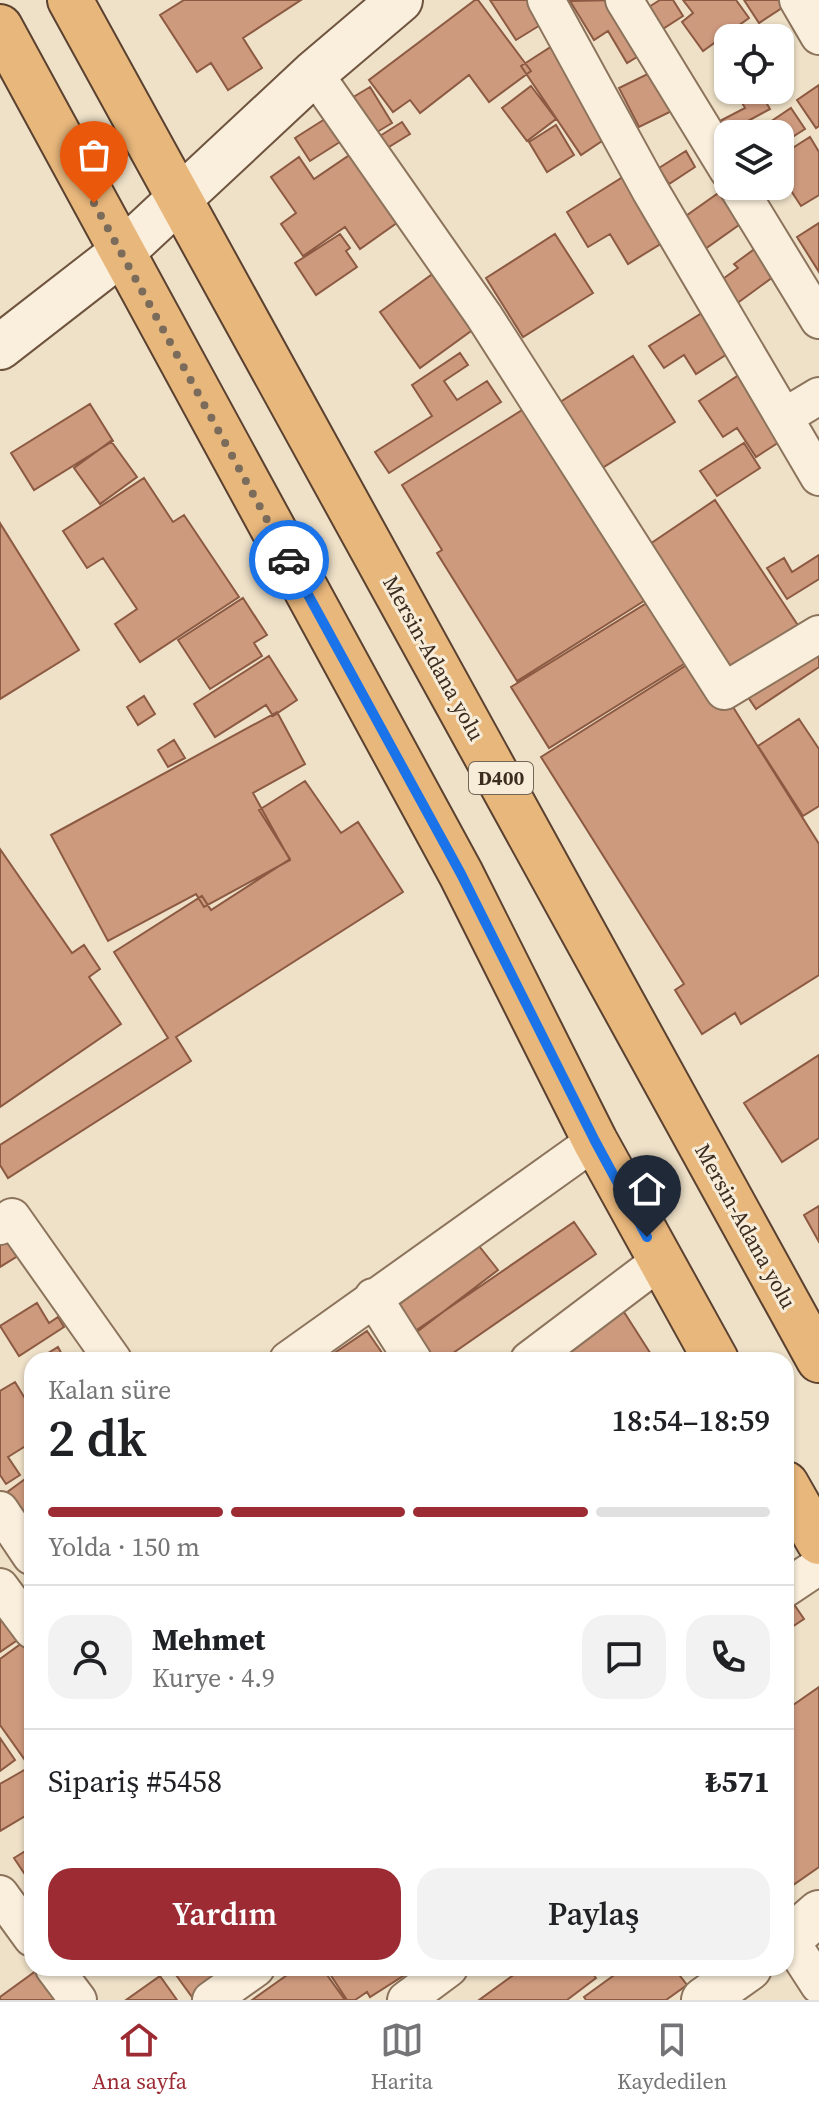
<!DOCTYPE html>
<html lang="tr">
<head>
<meta charset="utf-8">
<style>
  :root { --surface:#fff; --page:#f2f2f2; --text:#202124; --muted:#757577; --line:#e0e0e0; --accent:#9c2b33 }
  body { margin:0; font-family:"Source Serif 4",serif; background:var(--page); color:var(--text); height:100vh; display:flex; flex-direction:column; font-size:30px; white-space:nowrap }
  * { box-sizing:border-box; margin:0 }
  p { font-size:26px; color:var(--muted) }
  .icon { flex:none; width:44px; height:44px; fill:none; stroke:currentColor; stroke-width:2; stroke-linecap:round; stroke-linejoin:round }
  .map { position:relative; flex:1; overflow:hidden }
  .details { position:absolute; left:24px; top:1352px; width:770px; height:624px; display:flex; flex-direction:column; background:var(--surface); border-radius:24px; box-shadow:0 2px 6px #0004 }
  .details>* { flex:none }
  .buttons { position:absolute; left:714px; top:24px; display:grid; gap:16px }
  .buttons a { display:grid; place-items:center; width:80px; height:80px; border-radius:16px; background:var(--surface); box-shadow:0 2px 6px #0004; font-size:40px }
  .pin { position:absolute; display:grid; place-items:center; width:68px; height:68px; color:#fff; margin:-82px -34px; border-radius:50% 50% 50% 0; rotate:-45deg; box-shadow:0 0 8px #0007 }
  .pin .icon { rotate:45deg }
  .courier { position:absolute; display:grid; place-items:center; width:80px; height:80px; margin:-40px; border:6px solid #1a73e8; border-radius:50%; background:#fff; color:#222; box-shadow:0 2px 10px #0007 }
  .headline em { font-style:normal; font-weight:600 }
  .headline div { display:flex; flex-direction:column-reverse }
  .headline { display:flex; align-items:center; justify-content:space-between; height:136px; padding:0 24px }
  h1 { font-size:52px; font-weight:600; line-height:60px }
  .bar { display:grid; grid-template-columns:repeat(4,1fr); gap:12px 8px; align-content:center; height:96px; padding:0 24px }
  .bar i { height:10px; border-radius:6px; background:var(--line) }
  .bar .active { background:var(--accent) }
  .bar p { grid-column:span 4 }
  .line { display:flex; align-items:center; gap:20px; padding:0 24px; border-top:2px solid var(--line) }
  .line div { flex:1 }
  .round { display:grid; place-items:center; flex:none; width:84px; height:84px; border-radius:24px; background:var(--page) }
  .action { display:flex; gap:16px; margin-top:auto; padding:16px 24px }
  .action a { flex:1; height:92px; border-radius:24px; background:var(--accent); color:#fff; font-size:32px; font-weight:600; line-height:92px; text-align:center }
  .action a+a { background:var(--page); color:var(--text) }
  .menu { display:flex; justify-content:space-around; align-items:center; height:112px; border-top:2px solid var(--line); background:var(--surface); font-size:22px; color:var(--muted) }
  .menu a { display:grid; justify-items:center; gap:4px }
  .menu .active { color:var(--accent) }
  .map>svg:first-child { display:block }
</style>
</head>
<body>
<div class="map">
<svg width="819" height="2000" viewBox="0 0 819 2000">
  <rect width="100%" height="100%" fill="#efe1c8"/>
  <path fill="#ce9a7e" stroke="#8c5a42" stroke-width="2" d="M184 0H301L243 38 262 68 228 90 211 63 197 72 160 15Z
    M475 0H478L531 71 489 102 469 75 420 113 410 100 393 112 369 80Z
    M490 0H538L550 19 516 40Z
    M620 0 650 49 627 63 608 31 594 40 570 1Z
    M660 0H673L683 16 658 32 644 10Z
    M683 0H736L749 18 703 51 682 22 693 13Z
    M744 0H781L785 6 759 23Z
    M560 41 617 131 581 155 521 66Z
    M664 66 684 105 639 127 619 88Z
    M819 85V126L816 128 797 100Z
    M531 86 556 119 527 141 502 108Z
    M370 87 392 123 372 135 350 99Z
    M735 90H759L770 109 724 134 718 122 745 108Z
    M791 108 805 129 780 145V134H756L755 132Z
    M328 117 343 140 310 161 295 138Z
    M402 122 410 134 379 153 372 141Z
    M556 125 574 155 547 172 529 142Z
    M810 137 819 152V195L801 206 780 174V156Z
    M686 151 695 167 669 184 659 168Z
    M354 152 401 220 360 249 345 227 303 256 281 224 296 213 271 177 299 157 314 179Z
    M634 170 667 240 628 264 610 234 588 247 567 212Z
    M724 189 746 220 705 249 683 218Z
    M819 223V272L797 237Z
    M340 234 350 248 346 251 357 267 316 295 295 263Z
    M555 234 593 293 523 337 486 278Z
    M760 245 780 272 736 304 720 281 738 268 734 264Z
    M438 270 478 326 420 368 380 312Z
    M710 308 735 349 696 374 684 355 664 368 649 346Z
    M460 353 468 365 444 381 457 400 487 381 501 402 389 473 375 452 432 416 412 385Z
    M633 356 675 422 599 470 557 404Z
    M742 373 784 439 756 457 737 428 723 437 699 401Z
    M535 402 655 594 517 681 437 553 442 550 402 485Z
    M90 404 113 441 34 490 11 453Z
    M111 441 137 477 100 504 74 468Z
    M744 443 760 468 717 496 700 471Z
    M144 478 173 522 184 515 239 597 140 662 115 624 137 609 103 558 87 568 63 531Z
    M715 500 819 657V667L756 709 647 546Z
    M0 523 79 650 0 699Z
    M819 555V579L787 599 767 568 784 558 792 572Z
    M663 593 700 654 549 748 511 687Z
    M243 598 267 635 254 643 262 656 210 689 178 640Z
    M269 656 297 700 273 716 266 705 215 737 194 704Z
    M701 656 819 844V975L741 1024 735 1013 702 1034 675 990 684 984 541 757Z
    M144 696 155 714 138 725 127 707Z
    M277 712 305 764 253 793 290 860 204 907 196 894 108 941 51 835Z
    M799 719 819 749V806L803 816 758 746Z
    M174 740 185 758 168 767 158 750Z
    M305 781 341 833 358 822 403 892 176 1037 191 1061 8 1178 0 1165V1145L168 1038 114 952 202 896 211 910 290 859 259 810Z
    M0 849 72 953 84 945 100 969 89 977 121 1024 0 1107Z
    M819 1055V1138L782 1162 744 1103Z
    M819 1206V1242L804 1215Z
    M574 1222 596 1254 443 1360H425L408 1336Z
    M0 1225 21 1254 0 1267Z
    M479 1246 498 1270 414 1334 394 1308Z
    M37 1303 49 1323 58 1317 64 1327 19 1356 0 1326Z
    M624 1312 654 1359 551 1360Z
    M367 1331 387 1360H324Z
    M58 1347 65 1360H37Z
    M15 1382 32 1410V1442L8 1457 20 1475 6 1484 0 1475V1391Z
    M32 1474V1527L6 1493Z
    M789 1597 804 1619 786 1631V1599Z
    M0 1603 22 1637 0 1652Z
    M29 1638 32 1642V1755L25 1760 0 1725V1659Z
    M819 1687V1867L786 1890V1710Z
    M0 1738 15 1760 0 1771Z
    M26 1769 32 1779V1812L0 1831V1784Z
    M32 1847V1885L14 1858Z
    M40 1968 63 2000H0V1997Z
    M171 1968H233L192 1997Z
    M297 1968H322L345 2000H252Z
    M326 1968H413L414 1969 370 1997 367 1992 355 2000H347Z
    M523 1968H560L563 1971 567 1968H588L596 1978 567 2000H479Z
    M624 1968H674L687 1985 666 2000H586L584 1997Z
    M160 1976 177 2000H126Z"/>
  <g fill="none" stroke-linecap="round" stroke-linejoin="round">
    <defs>
      <path id="minor" d="M546 0 650 190 819 477
        M624 0 728 170
        M798 0 819 36
        M314 73 484 316 724 691 819 634
        M737 186 819 320
        M784 417 819 396
        M0 1226 12 1217 113 1360
        M373 1297 413 1360
        M288 1360 595 1141
        M529 1360 660 1261
        M0 1510 31 1556
        M0 1587 32 1630
        M786 1588 819 1566
        M0 1894 32 1938
        M786 1934 819 1985
        M54 1968 78 2000
        M211 2000 256 1968
        M406 2000 449 1968"/>
      <path id="tertiary" d="M786 1942 819 1913
        M704 2000 749 1968"/>
      <path id="secondary" d="M0 347 121 253 314 73 400 0"/>
      <path id="trunk" d="M70 0 819 1360
        M0 27 461 874 595 1141 716 1360
        M786 1484 819 1542"/>
    </defs>
    <use href="#minor" stroke="#8c735c" stroke-width="40"/>
    <use href="#tertiary" stroke="#8c735c" stroke-width="48"/>
    <use href="#secondary" stroke="#6e543f" stroke-width="48"/>
    <use href="#trunk" stroke="#5a4130" stroke-width="48"/>
    <use href="#minor" stroke="#faefdc" stroke-width="36"/>
    <use href="#tertiary" stroke="#faefdc" stroke-width="44"/>
    <use href="#secondary" stroke="#faefdc" stroke-width="44"/>
    <use href="#trunk" stroke="#e8b77c" stroke-width="44"/>
  </g>
  <g fill="none" stroke-linecap="round" stroke-linejoin="round">
    <path stroke="#7b6b5b" stroke-width="8" stroke-dasharray="0 14.4" d="M94 203 289 560"/>
    <path stroke="#1a73e8" stroke-width="10" d="M289 560 461 874 595 1141 647 1237"/>
  </g>
  <g text-anchor="middle" dominant-baseline="central" stroke-width="6" stroke-linejoin="round" paint-order="stroke">
    <rect fill="#f7ecd8" stroke="#746657" stroke-width="2" x="469" y="762" width="64" height="32" rx="6"/>
    <g font-size="20" font-weight="bold" fill="#3c2c20">
      <text x="501" y="778">D400</text>
    </g>
    <g font-size="22" fill="#3c2c20" stroke="#f7ecd8">
      <text transform="translate(434 658) rotate(61)">Mersin-Adana yolu</text>
      <text transform="translate(746 1226) rotate(61)">Mersin-Adana yolu</text>
    </g>
  </g>
</svg>
<div class="buttons">
<a><svg class="icon" aria-label="locate" viewBox="0 0 24 24"><circle cx="12" cy="12" r="6"/><path d="M12 2v4M12 18v4M2 12h4M18 12h4"/></svg></a>
<a><svg class="icon" aria-label="layers" viewBox="0 0 24 24"><path d="M12 4l9 5-9 5-9-5zM3 14l9 5 9-5"/></svg></a>
</div>
<div class="pin" style="left:94px;top:203px;background:#ea580c"><svg class="icon" aria-label="bag" viewBox="0 0 24 24"><path d="M5 8h14l-1 12H6zM9 8a3 3 0 0 1 6 0"/></svg></div>
<div class="pin" style="left:647px;top:1237px;background:#1f2937"><svg class="icon" aria-label="home" viewBox="0 0 24 24"><path d="M3 11l9-7 9 7M6 9v11h12V9"/></svg></div>
<div class="courier" style="left:289px;top:560px"><svg class="icon" aria-label="car" viewBox="0 0 24 24"><path d="M5 17H2v-5l4-1 3-4h7l3 4 3 1v5h-3M9 17h6M6 11h13"/><circle cx="7" cy="17" r="2"/><circle cx="17" cy="17" r="2"/></svg></div>
<section class="details">
<div class="headline"><div><h1>2 dk</h1><p>Kalan süre</p></div><em>18:54–18:59</em></div>
<div class="bar"><i class="active"></i><i class="active"></i><i class="active"></i><i></i><p>Yolda · 150 m</p></div>
<div class="line" style="height:144px"><a class="round"><svg class="icon" aria-label="person" viewBox="0 0 24 24"><circle cx="12" cy="8" r="4"/><path d="M4 21q1-7 8-7t8 7"/></svg></a><div><b>Mehmet</b><p>Kurye · 4.9</p></div><a class="round"><svg class="icon" aria-label="chat" viewBox="0 0 24 24"><path d="M4 5h16v11H9l-5 4z"/></svg></a><a class="round"><svg class="icon" aria-label="phone" viewBox="0 0 24 24"><path d="M5 4h4l2 5-3 2q2 4 5 5l2-3 5 2v4C11 20 4 13 5 4z"/></svg></a></div>
<div class="line" style="height:104px"><div>Sipariş #5458</div><b>₺571</b></div>
<div class="action"><a>Yardım</a><a>Paylaş</a></div>
</section>
</div>
<nav class="menu">
<a class="active"><svg class="icon" aria-label="home" viewBox="0 0 24 24"><path d="M3 11l9-7 9 7M6 9v11h12V9"/></svg>Ana sayfa</a>
<a><svg class="icon" aria-label="map" viewBox="0 0 24 24"><path d="M3 6l6-2 6 2 6-2v14l-6 2-6-2-6 2zM9 4v14M15 6v14"/></svg>Harita</a>
<a><svg class="icon" aria-label="saved" viewBox="0 0 24 24"><path d="M7 4h10v16l-5-4-5 4z"/></svg>Kaydedilen</a>
</nav>
</body>
</html>
